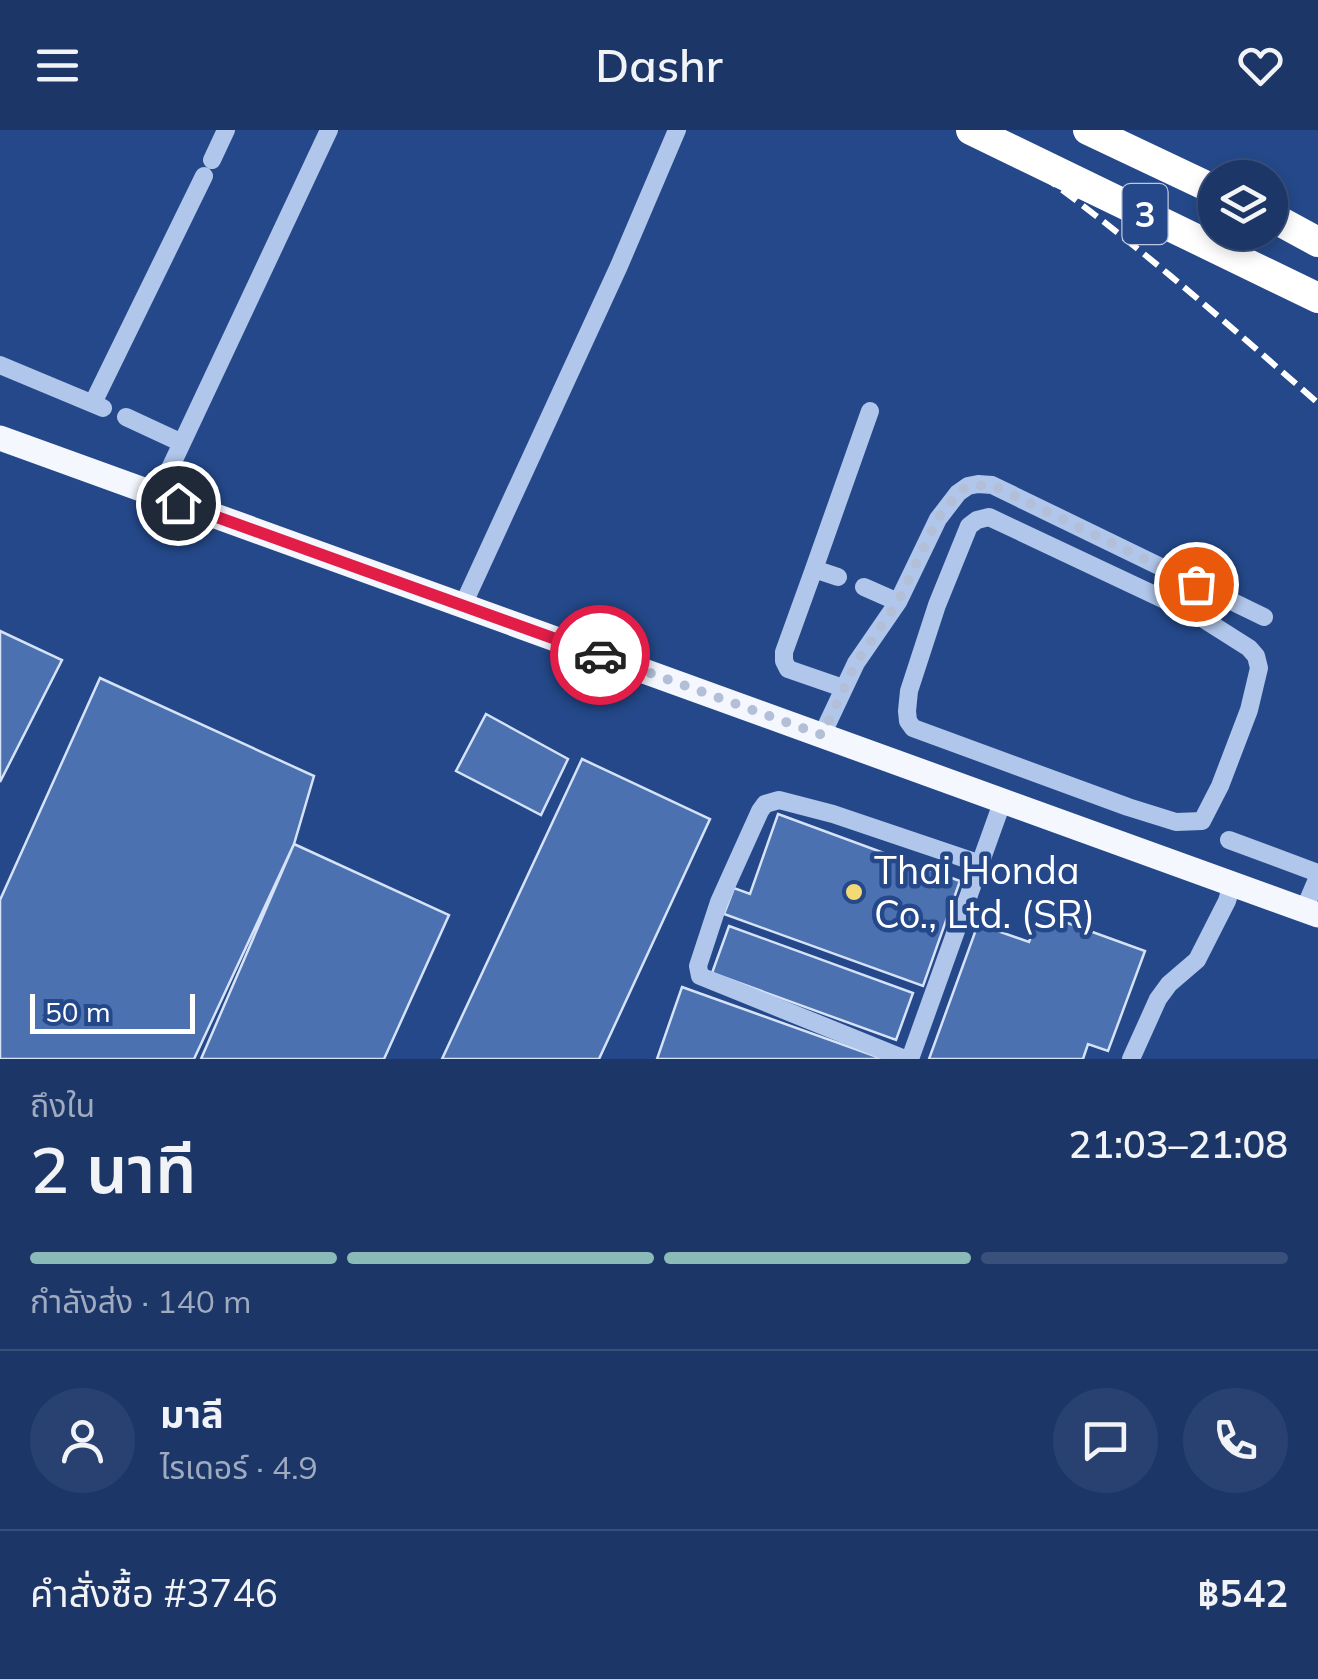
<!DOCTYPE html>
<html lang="th">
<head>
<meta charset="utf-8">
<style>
  :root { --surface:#1b3667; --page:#284170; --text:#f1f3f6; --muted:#a0abc0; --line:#39507b; --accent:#8bbbb9 }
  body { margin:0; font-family:Mulish,"Noto Sans Thai",sans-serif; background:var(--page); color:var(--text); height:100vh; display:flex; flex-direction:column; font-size:38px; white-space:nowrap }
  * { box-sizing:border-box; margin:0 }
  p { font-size:32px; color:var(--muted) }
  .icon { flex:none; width:55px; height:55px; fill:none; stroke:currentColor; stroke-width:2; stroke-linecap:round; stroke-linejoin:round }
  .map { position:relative; height:929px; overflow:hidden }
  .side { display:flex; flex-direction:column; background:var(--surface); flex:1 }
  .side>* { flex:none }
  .tools { position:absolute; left:1198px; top:30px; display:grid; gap:20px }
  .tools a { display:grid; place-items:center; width:90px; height:90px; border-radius:50%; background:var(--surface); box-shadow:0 5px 15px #0003,0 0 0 2px var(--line); font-size:50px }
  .scale { position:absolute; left:30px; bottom:25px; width:165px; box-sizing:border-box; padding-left:10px; border:5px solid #fff; border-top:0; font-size:28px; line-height:35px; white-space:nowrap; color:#fff; -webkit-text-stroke:8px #244889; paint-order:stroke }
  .pin { position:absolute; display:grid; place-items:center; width:85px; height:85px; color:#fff; margin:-42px; border:5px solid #fff; border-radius:50%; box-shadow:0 2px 10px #0007 }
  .courier { position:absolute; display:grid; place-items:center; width:100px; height:100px; margin:-50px; border:8px solid #e11d48; border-radius:50%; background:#fff; color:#222; box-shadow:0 2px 12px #0007 }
  .headline em { font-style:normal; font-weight:600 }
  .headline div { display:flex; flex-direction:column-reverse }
  .headline { display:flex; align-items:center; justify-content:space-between; height:170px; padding:0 30px }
  h1 { font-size:65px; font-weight:600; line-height:75px }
  .bar { display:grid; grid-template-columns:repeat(4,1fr); gap:15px 10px; align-content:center; height:120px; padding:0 30px }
  .bar i { height:12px; border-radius:8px; background:var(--line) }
  .bar .current { background:var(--accent) }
  .bar p { grid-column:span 4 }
  .line { display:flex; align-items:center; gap:25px; padding:0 30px; border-top:2px solid var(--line) }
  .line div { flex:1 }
  .round { display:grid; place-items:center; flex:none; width:105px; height:105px; border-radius:52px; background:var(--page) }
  header { display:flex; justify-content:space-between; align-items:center; height:130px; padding:0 30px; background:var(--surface); font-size:45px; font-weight:600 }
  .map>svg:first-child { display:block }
</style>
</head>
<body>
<header><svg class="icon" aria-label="menu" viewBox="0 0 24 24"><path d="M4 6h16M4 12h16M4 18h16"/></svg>Dashr<svg class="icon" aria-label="heart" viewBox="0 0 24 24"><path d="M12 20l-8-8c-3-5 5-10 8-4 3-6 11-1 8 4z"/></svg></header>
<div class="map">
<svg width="1318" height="929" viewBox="0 0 1318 929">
  <rect width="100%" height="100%" fill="#244889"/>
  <path fill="#4c71b1" stroke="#d5e2f7" stroke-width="2.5" d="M0 501 62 530 0 652Z
    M100 548 314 646 294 714 194 929H0V770Z
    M486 584 568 629 541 685 456 641Z
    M582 629 710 689 599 929H442Z
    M778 684 960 751 923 856 724 784 734 758 750 764Z
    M294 714 449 785 384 929H201Z
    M1040 783 1145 821 1108 921 1088 914 1083 929H929L978 794 1029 812Z
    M729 796 913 863 896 910 712 843Z
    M682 857 883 929H657Z"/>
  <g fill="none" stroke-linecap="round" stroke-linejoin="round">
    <path stroke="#b0c6ea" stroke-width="18" d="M212 30 226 0
      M0 235 103 278
      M93 273 204 46
      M126 287 182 313
      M157 366 329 0
      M989 387 1197 485 1249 518 1256 526 1259 538 1249 580 1220 656 1202 691 1176 692 1128 677 913 598 908 591 907 581 909 561 937 475 969 396 977 390Z
      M814 439 870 281
      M838 447 814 439 784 522V531L788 539 843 558
      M864 457 898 472
      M463 475 619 136 677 0
      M822 605 856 533 898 472 938 389 958 363 968 356 978 354 992 355 1264 487
      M1229 710 1318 743
      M1304 780 1318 747
      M905 929 700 846 698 836 719 772 760 681 765 674 779 670 833 684 981 734
      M910 929 1003 670
      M1131 929 1158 869 1169 854 1197 830 1227 771 1232 754"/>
    <path stroke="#f4f7fe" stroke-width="25" d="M0 308 1318 785"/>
    <path stroke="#fff" stroke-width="30" d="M971 0 1318 168
      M1088 0 1215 60
      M1270 86 1318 112"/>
    <path stroke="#fff" stroke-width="6" stroke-dasharray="18 8" stroke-linecap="butt" d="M977 0C1100 81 1208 177 1318 273"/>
  </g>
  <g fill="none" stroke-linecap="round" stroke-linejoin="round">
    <path stroke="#b2bfd6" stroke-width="10" stroke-dasharray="0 18" d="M600 525 822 605 856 533 898 472 938 388 958 363 968 356 992 355 1196 454"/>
    <path stroke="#e11d48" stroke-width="12" d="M178 373 600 525"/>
  </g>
  <circle fill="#f4da74" stroke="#244889" stroke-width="4" cx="854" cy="762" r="10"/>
  <g text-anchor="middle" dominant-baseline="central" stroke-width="9" stroke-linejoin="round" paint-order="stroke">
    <rect fill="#244889" stroke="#bdc8dc" stroke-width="2.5" x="1122.5" y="54" width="45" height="60" rx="8"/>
    <g font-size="35" font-weight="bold" fill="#fff">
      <text x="1145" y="84">3</text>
    </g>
    <g font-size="38" fill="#fff" stroke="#244889" text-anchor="start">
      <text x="874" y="740">Thai Honda<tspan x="874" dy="44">Co., Ltd. (SR)</tspan></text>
    </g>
  </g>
</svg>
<div class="tools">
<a><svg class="icon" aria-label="layers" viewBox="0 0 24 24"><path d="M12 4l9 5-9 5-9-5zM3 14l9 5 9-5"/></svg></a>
</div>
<div class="scale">50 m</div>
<div class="pin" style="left:1196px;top:454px;background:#ea580c"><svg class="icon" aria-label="bag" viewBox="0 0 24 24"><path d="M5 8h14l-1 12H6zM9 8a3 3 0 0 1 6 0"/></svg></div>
<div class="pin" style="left:178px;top:373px;background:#1f2937"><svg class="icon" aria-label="home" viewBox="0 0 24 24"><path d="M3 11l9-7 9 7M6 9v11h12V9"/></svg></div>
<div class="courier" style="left:600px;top:525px"><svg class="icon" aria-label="car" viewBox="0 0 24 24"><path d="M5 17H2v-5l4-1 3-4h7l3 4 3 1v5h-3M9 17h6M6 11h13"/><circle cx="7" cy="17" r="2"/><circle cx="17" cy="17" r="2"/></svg></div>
</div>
<section class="side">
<div class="headline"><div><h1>2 นาที</h1><p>ถึงใน</p></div><em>21:03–21:08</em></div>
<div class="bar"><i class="current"></i><i class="current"></i><i class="current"></i><i></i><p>กำลังส่ง · 140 m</p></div>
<div class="line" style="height:180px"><a class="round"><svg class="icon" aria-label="person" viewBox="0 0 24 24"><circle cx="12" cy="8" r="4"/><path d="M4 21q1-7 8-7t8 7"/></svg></a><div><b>มาลี</b><p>ไรเดอร์ · 4.9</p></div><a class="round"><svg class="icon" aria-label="chat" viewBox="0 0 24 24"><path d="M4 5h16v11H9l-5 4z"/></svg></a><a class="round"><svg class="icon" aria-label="phone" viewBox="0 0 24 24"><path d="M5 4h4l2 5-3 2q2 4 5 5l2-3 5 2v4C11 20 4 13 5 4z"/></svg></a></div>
<div class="line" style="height:130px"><div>คำสั่งซื้อ #3746</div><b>฿542</b></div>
</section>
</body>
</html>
